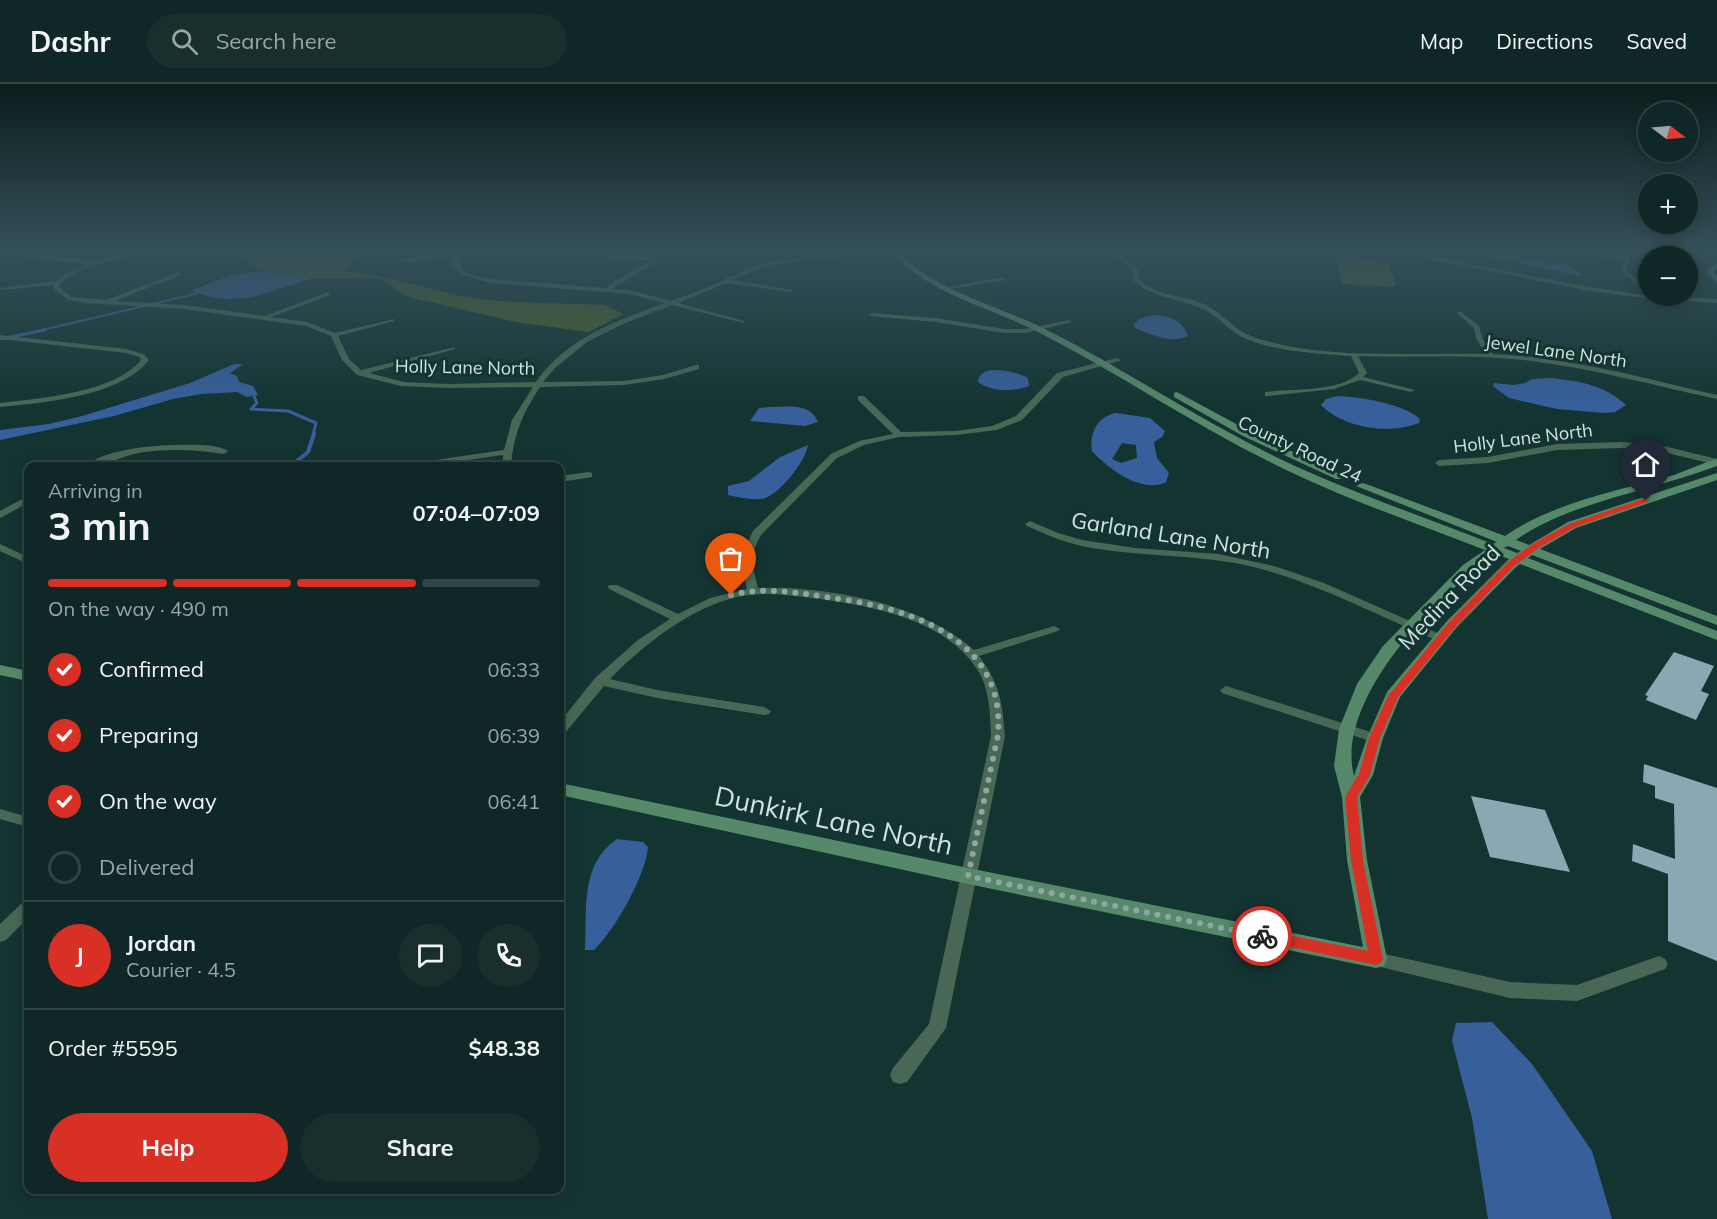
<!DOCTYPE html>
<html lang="en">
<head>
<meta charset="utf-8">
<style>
  :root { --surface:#0f2726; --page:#182f2e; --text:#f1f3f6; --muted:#9ba5a7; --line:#2f4443; --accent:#d93025 }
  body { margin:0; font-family:Mulish,sans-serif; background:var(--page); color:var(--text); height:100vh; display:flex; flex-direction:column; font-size:22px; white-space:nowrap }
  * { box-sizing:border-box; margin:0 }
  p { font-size:20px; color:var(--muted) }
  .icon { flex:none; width:33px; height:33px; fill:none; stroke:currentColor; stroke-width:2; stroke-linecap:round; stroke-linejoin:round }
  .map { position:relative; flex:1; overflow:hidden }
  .side { position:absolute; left:24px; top:378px; width:540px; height:732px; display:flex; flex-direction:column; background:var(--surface); border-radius:12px; box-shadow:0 3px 15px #0003,0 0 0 2px var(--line) }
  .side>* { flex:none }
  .needle { width:39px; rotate:106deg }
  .buttons { position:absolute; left:1638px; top:18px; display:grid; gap:12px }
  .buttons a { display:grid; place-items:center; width:60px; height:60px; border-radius:50%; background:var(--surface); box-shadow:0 3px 15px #0003,0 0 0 2px var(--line); font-size:30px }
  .pin { position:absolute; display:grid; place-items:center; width:51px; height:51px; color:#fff; margin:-62px -26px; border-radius:50% 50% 50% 0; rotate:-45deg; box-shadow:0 0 6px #0007 }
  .pin .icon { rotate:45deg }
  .courier { position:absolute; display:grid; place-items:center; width:60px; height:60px; margin:-30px; border:4px solid #d93025; border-radius:50%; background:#fff; color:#222; box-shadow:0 2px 8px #0007 }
  .overview em { font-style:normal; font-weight:700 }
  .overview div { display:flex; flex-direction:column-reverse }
  .overview { display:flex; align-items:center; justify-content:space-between; height:102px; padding:0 24px }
  h1 { font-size:39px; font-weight:700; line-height:45px }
  .bar { display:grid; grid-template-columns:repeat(4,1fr); gap:9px 6px; align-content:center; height:72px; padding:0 24px }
  .bar i { height:8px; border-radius:4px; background:var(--line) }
  .bar .on { background:var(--accent) }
  .bar p { grid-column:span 4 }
  .line { display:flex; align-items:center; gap:15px; padding:0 24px; border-top:2px solid var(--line) }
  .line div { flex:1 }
  .round { display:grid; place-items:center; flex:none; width:63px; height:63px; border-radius:32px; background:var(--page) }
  ol { padding:0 24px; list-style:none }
  li { display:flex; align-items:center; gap:18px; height:66px }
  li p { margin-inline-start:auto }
  li .icon { padding:6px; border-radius:50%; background:var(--accent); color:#fff; stroke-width:4 }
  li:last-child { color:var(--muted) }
  li i { width:33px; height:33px; border:3px solid var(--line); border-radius:50% }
  .primary-button { display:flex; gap:12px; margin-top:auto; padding:12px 24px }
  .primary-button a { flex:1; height:69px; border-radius:36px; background:var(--accent); color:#fff; font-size:24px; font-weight:700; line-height:69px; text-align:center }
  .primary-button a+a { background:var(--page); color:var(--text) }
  header { display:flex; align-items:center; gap:36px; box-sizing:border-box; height:84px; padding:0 30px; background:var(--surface); border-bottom:2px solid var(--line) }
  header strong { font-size:28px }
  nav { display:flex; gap:33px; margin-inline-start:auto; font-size:21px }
  .search { width:420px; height:54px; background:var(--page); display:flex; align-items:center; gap:15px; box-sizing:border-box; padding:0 21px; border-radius:33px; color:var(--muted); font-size:22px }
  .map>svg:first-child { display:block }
</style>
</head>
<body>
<header>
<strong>Dashr</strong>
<div class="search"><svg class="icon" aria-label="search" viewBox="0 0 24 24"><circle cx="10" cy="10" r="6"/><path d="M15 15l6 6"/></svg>Search here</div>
<nav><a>Map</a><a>Directions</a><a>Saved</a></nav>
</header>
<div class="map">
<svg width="1717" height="1135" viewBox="0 0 1717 1135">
  <rect width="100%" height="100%" fill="#143432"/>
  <path fill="#4c5e25" d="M232 165H379L360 171 342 187C390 190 433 209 481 215 522 220 564 219 605 221L623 230 589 248 515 238 405 212 381 194 315 195 257 185 249 175 217 169Z
    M1352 174 1388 179 1396 201 1393 203 1342 200 1336 178 1340 175Z"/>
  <path fill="#365f9b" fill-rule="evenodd" d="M1453 165H1499L1503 168 1539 178 1566 180 1585 193Z
    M261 187 312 194C274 206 231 227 192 206L232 191Z
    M1153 231C1170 232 1182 236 1188 252 1172 260 1150 250 1135 244L1134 240 1139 235Z
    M234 280H243L230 289 237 292 239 298 253 302 258 311 247 313 237 308 201 310 173 315 114 332 0 356V346L49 340 82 332 190 299Z
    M991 286C1005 286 1017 288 1028 294L1029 302C1014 308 992 308 978 298 979 290 984 288 991 286Z
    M1551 294C1579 297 1605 301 1626 321L1615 328 1605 329 1557 325 1509 314 1493 302 1494 299 1514 301 1525 299 1532 295Z
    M1337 312C1360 313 1402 319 1420 335L1419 339C1390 351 1343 344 1321 321L1326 315Z
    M769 323C787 323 810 318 818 338L805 342 750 337 759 324Z
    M1116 329 1150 334 1165 347 1162 353 1154 358 1157 374 1169 389 1166 398C1142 410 1108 385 1092 367 1089 349 1098 332 1116 329ZM1122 359 1136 361 1137 374 1121 379 1112 375Z
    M808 361C806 377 777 414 761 415 750 416 738 413 728 411V402L749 397 780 373Z
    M617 755 643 758 648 763C646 791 615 846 594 866H585C587 825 580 780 617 755Z
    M1492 938 1532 980 1592 1067 1612 1135H1488L1472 1034 1452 957 1456 939Z"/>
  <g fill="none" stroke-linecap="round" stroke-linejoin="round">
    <path stroke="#365f9b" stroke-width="2" d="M141 165H162
      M38 247 199 209"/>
    <path stroke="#365f9b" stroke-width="3" d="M0 255 45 246
      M254 312 257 319 251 325 288 327 316 339 313 351"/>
    <path stroke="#365f9b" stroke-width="4" d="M291 382 308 368 314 350"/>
  </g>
  <path fill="#8aa7b4" d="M1674 568 1714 582 1701 607 1709 610 1696 636 1646 616 1648 612 1645 611Z
    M1644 680 1717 704V877L1668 857V790L1632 777 1633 760 1675 775 1674 720 1655 714V702L1643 698Z
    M1471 712 1545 726 1570 788 1490 773Z"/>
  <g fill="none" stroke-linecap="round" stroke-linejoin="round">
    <path fill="#486855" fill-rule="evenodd" d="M140 165H147C118 179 83 177 59 201L60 204 71 213 106 216 179 188 181 191 115 217 184 221 265 232 328 208 330 211 271 233 307 238 335 249 394 235V237L338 252 349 275 361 286 455 263V265L369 289 404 298 448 300 536 298C565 255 617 236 665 219L629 210 491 199 462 191 455 184 452 173 404 178 402 175 451 170 449 165H454L461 183 466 189 491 195 605 204 650 176 609 175 592 165H597L610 171 653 173 659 165H663L654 179 612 205 629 206 671 217 709 203 749 184 769 178 830 171 932 166 938 165 942 166 933 170C867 174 792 166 732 196L793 206 790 208 727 199 678 219 744 237V239L672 221 625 239 587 258 555 284 543 298 624 297 663 291 696 281H699V285L664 295 624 301 540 303C522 331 514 349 511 382H503V371L427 382H411L415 379 504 366 512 336 533 303 448 304 401 302 357 291 342 276 331 252 306 242 184 225 86 219 69 216 55 206 53 201 3 206 0 204 56 197 62 192 87 180 0 170V166L93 177Z
      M1108 165H1112L1139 186 1138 195C1157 212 1183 211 1206 221 1223 229 1234 246 1251 252 1317 277 1414 268 1485 270L1476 254 1474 244 1458 230 1457 229 1460 227 1479 242 1482 254 1492 270C1568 273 1643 294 1717 311V315C1656 302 1595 285 1532 277 1474 270 1416 274 1358 272L1367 289 1363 293 1415 306 1411 308 1360 296 1334 305 1268 312H1265V308C1292 304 1338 309 1359 289L1351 272C1319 270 1270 267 1242 253 1227 245 1216 230 1201 224 1177 214 1152 214 1133 196V186L1131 184 1114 172Z
      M1400 165H1407L1434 173 1584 202 1648 212 1717 215V219L1636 213 1584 206 1433 176Z
      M1640 165H1646L1631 174 1626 186 1648 205V210L1621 187 1625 176 1551 168 1554 166 1626 173Z
      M1003 193 1005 196 946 206 943 204Z
      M872 229 936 234 1004 245H1025L1069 236 1072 238 1025 249H1004L936 238 870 232 869 231Z
      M0 251 127 265 145 271 149 276C121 312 43 319 0 323V319C41 314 114 309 141 276L140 273 126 269 0 255Z
      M1117 274 1121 276 1119 277 1063 293 1022 336 997 346 956 351 899 353 864 361 837 374 761 451C750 469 752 483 758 504 827 502 921 519 974 566L1054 542 1060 545 1058 547 979 572C1000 600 1002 617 1005 652L946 944 907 998 900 1000 893 998 890 991 893 984 929 940 991 652C990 631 990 609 980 590 949 536 876 523 820 515 790 511 759 506 730 515 686 527 641 563 610 595L657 606 764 623 771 627 769 630 764 631 657 614 604 602 565 649 560 650V638L595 594 638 556 670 535 609 505 608 503 609 501H617L678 530 710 514 747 505 742 483V471L753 447 831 370 859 357 893 350 858 316V312H864L901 348 956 347 992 342 1016 332 1057 289Z
      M1621 358 1655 360 1717 375V381L1655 366 1621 364 1557 366 1488 379 1439 382 1435 379 1439 376 1488 373 1557 360Z
      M172 361C188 361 215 359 228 367L224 370C196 366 167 364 139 369 121 372 102 384 85 382 105 366 146 362 172 361Z
      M589 388 592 389V393L560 398V392Z
      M28 412V419L0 434V427Z
      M1030 437 1058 449 1082 456 1135 464 1218 470 1274 482 1324 499 1444 552 1446 554 1444 556H1436C1373 530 1312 496 1245 481 1192 470 1136 473 1082 462 1062 458 1045 450 1027 442L1025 440Z
      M0 460 28 473V480L0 467Z
      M1226 602 1380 651 1382 654 1380 657H1370L1222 609 1220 606Z
      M0 725 28 733V743L0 735Z
      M28 817V834L6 856 0 858V840L22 819Z
      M1376 868 1510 898 1577 901 1659 872 1665 875 1668 880 1665 885 1577 917 1510 914 1376 882 1370 880 1367 875 1370 870Z"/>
    <path fill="#55896a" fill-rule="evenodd" d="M891 165H897C924 203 1001 223 1043 244 1123 284 1198 335 1278 374 1347 407 1422 432 1493 460L1497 458 1356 402 1362 399 1366 400 1505 452C1554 418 1618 407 1674 391 1688 386 1702 379 1717 375V382C1655 406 1569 418 1516 456L1529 461 1568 438 1717 389V396L1576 444 1540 465 1717 532V541L1532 471 1528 474 1717 547V556L1520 480 1516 483 1457 543 1400 613 1383 654 1373 691 1360 713 1367 776 1387 875 1384 882 1376 884 968 800 560 711V699L968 784 1363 863 1347 776 1342 713 1334 682 1339 645 1357 600 1383 562 1463 481 1485 466C1413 438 1339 413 1270 378 1191 339 1118 289 1040 249 995 225 919 207 891 165ZM1508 462 1521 467 1517 469 1504 464ZM1496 470 1509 475 1447 537 1387 608 1367 654 1354 692C1334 615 1439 510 1496 470Z
      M1717 178V184L1714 188 1717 192V199L1707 188Z
      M1177 308 1251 348 1346 393 1344 395H1336L1243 352 1174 313V309Z
      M0 581 28 587V597L0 591Z"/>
  </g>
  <linearGradient id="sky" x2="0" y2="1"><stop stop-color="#0b1d1c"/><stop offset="0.51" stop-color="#34505a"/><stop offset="1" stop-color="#34505a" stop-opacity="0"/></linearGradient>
  <rect width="1717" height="323" fill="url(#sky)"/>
  <path fill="#d93025" d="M1643 415 1650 417 1575 443 1540 463 1514 482 1456 542 1398 613 1380 654 1370 691 1357 713 1363 776 1383 875 1381 879 1376 881 1257 856 1255 852 1257 848 1262 846 1368 867 1351 776 1345 713 1359 690 1369 654 1388 612 1449 538 1508 478 1534 459 1569 440Z"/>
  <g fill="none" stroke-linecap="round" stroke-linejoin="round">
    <path stroke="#8fa6a4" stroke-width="6" stroke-dasharray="0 10.8" d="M731 511C763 503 793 508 826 513 906 523 1006 552 998 651L968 792 1262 852"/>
  </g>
  <g text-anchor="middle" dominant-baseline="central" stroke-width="6" stroke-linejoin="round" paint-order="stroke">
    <g font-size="18" fill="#d1e3e1" stroke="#143432">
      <text transform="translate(1556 267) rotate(8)">Jewel Lane North</text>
      <text transform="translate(465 283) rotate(1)">Holly Lane North</text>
      <text transform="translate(1523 354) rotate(-7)">Holly Lane North</text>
      <text transform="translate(1300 365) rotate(25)">County Road 24</text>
    </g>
    <g font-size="22" fill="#d1e3e1" stroke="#143432">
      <text transform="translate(1171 451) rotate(9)">Garland Lane North</text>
      <text transform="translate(1449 513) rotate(-46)">Medina Road</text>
    </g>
    <g font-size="27" fill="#d1e3e1" stroke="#143432">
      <text transform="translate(834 736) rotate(12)">Dunkirk Lane North</text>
    </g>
  </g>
</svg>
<div class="buttons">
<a><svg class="needle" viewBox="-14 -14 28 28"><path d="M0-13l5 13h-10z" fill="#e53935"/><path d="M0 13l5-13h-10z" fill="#9ba5a7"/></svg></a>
<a>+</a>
<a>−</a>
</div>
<div class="pin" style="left:731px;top:511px;background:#ea580c"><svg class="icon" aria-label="bag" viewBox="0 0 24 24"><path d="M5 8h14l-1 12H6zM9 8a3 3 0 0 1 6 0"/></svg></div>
<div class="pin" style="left:1646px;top:417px;background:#1f2937"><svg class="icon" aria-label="home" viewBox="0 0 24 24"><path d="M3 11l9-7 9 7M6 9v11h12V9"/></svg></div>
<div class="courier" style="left:1262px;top:852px"><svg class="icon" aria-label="bike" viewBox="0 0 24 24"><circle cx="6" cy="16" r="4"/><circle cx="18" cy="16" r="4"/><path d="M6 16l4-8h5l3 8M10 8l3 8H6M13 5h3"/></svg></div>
<section class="side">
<div class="overview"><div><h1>3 min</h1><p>Arriving in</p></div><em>07:04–07:09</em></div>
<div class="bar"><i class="on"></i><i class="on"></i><i class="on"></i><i></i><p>On the way · 490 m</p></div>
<ol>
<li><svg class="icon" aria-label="check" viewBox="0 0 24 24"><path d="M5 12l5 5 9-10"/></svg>Confirmed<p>06:33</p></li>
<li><svg class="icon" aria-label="check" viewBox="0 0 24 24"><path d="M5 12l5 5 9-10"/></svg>Preparing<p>06:39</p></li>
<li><svg class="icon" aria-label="check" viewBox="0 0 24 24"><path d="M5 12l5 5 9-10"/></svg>On the way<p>06:41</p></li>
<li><i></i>Delivered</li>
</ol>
<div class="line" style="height:108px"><b class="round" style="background:var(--accent);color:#fff">J</b><div><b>Jordan</b><p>Courier · 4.5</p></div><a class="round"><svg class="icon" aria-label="chat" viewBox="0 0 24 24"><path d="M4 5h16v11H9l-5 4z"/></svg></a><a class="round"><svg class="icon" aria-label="phone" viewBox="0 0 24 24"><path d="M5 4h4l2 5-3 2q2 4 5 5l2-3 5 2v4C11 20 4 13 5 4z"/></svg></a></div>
<div class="line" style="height:78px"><div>Order #5595</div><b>$48.38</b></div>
<div class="primary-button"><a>Help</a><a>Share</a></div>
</section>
</div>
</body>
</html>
